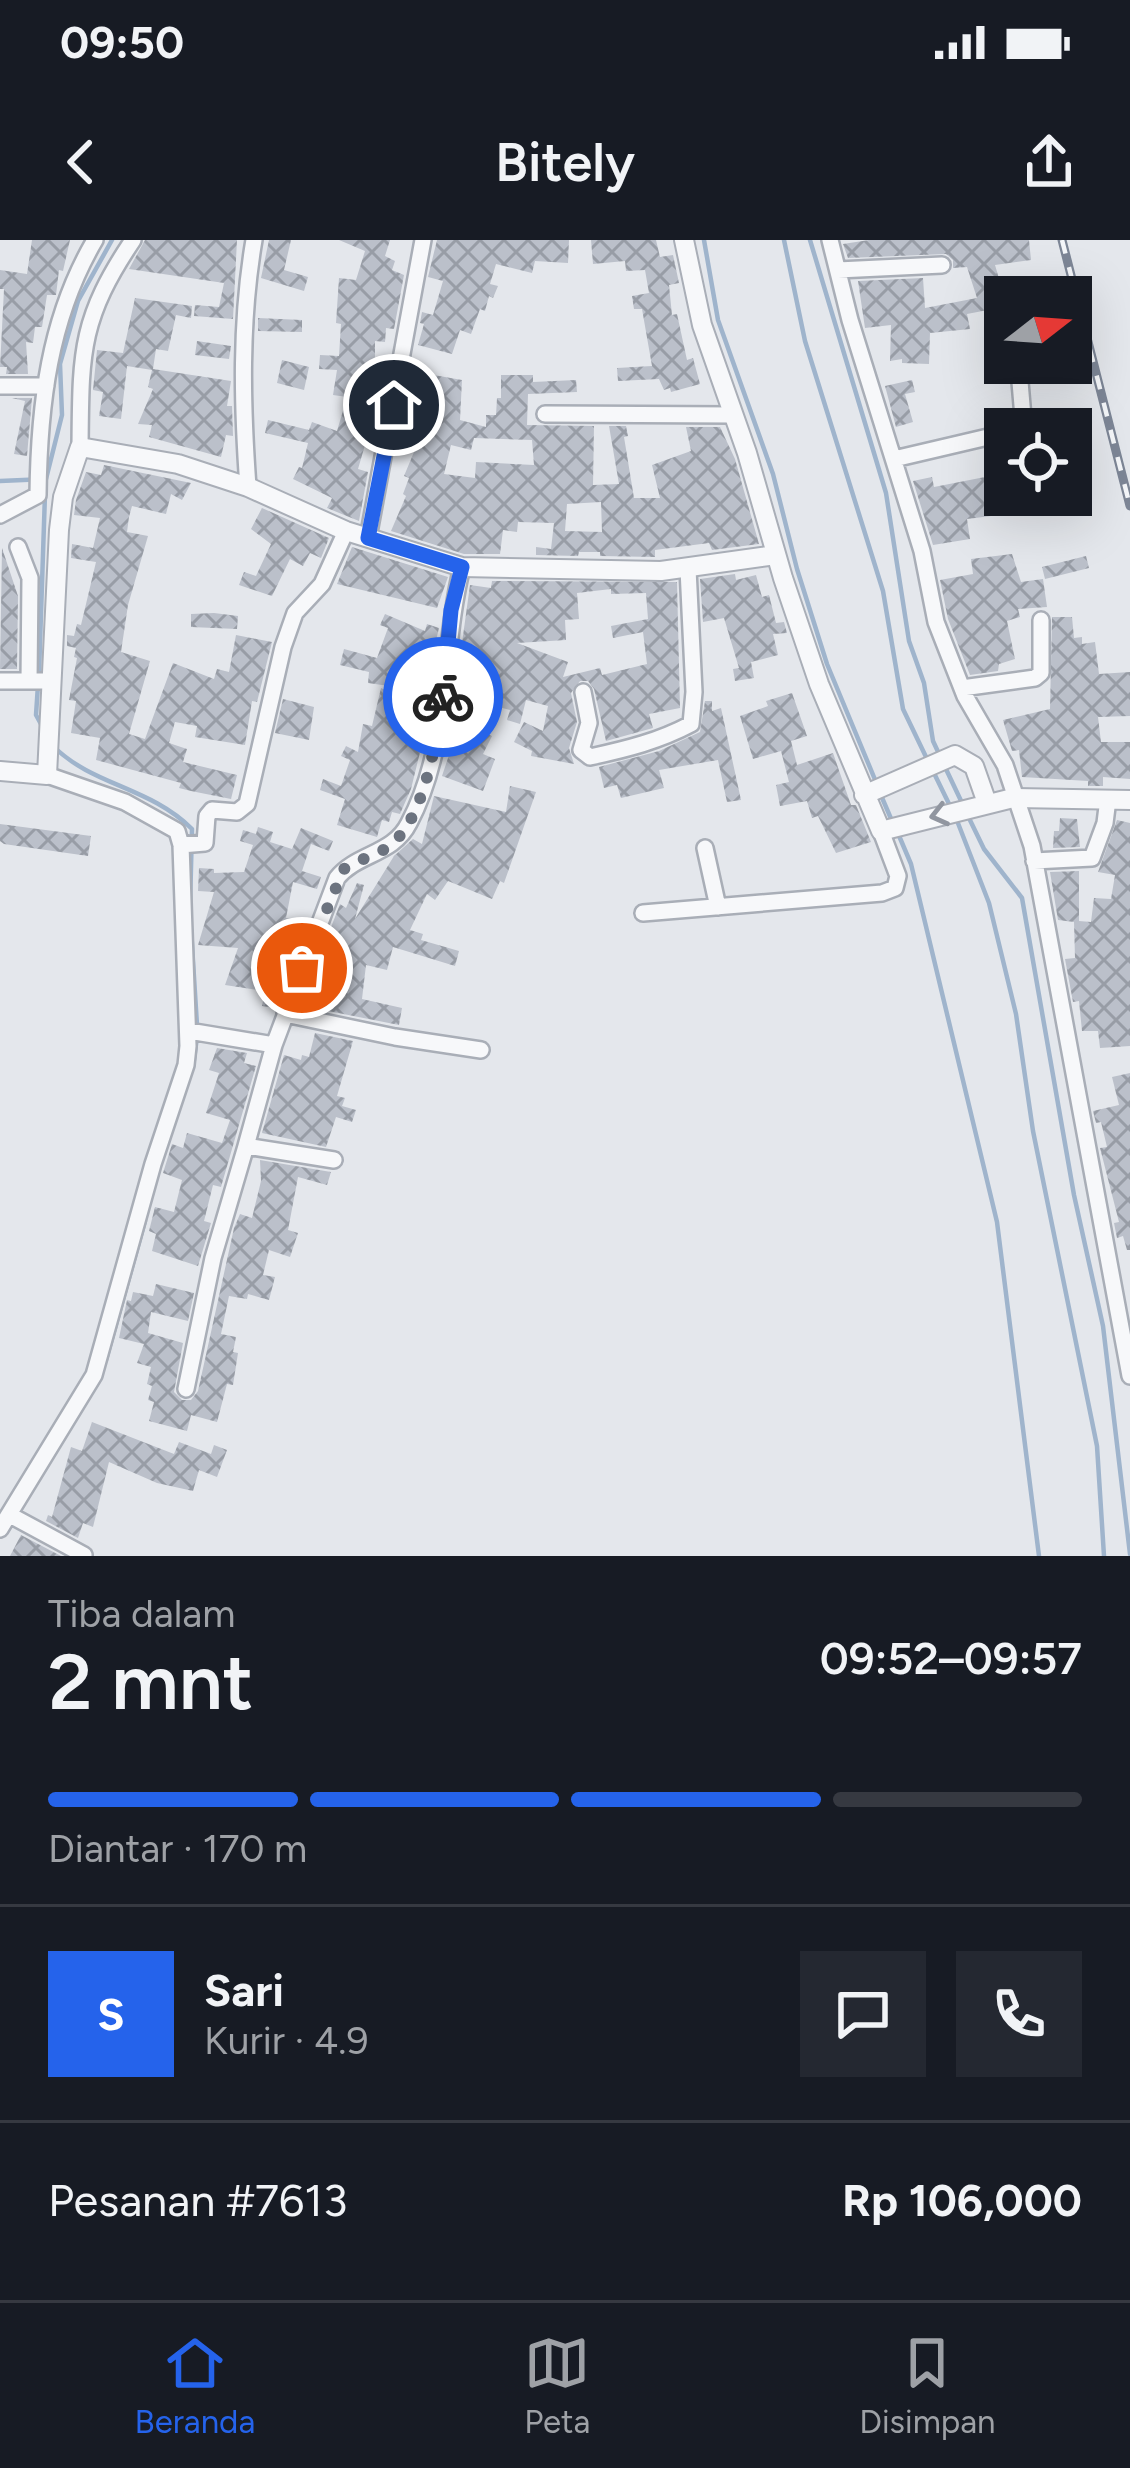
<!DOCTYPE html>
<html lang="id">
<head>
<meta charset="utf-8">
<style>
  :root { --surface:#171b24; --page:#242831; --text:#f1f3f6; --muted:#9ea1a6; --line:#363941; --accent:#2563eb }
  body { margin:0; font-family:Figtree,sans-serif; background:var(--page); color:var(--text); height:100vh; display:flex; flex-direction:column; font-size:45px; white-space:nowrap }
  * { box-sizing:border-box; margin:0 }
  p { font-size:39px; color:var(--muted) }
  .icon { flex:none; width:66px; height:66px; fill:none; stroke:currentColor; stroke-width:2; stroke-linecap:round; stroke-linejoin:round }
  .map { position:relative; height:1316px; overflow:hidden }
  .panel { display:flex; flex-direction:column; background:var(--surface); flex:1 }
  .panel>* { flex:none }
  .needle { width:78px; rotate:73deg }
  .buttons { position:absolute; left:984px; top:36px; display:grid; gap:24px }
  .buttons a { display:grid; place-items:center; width:108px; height:108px; border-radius:0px; background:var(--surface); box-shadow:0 12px 48px #0002; font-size:60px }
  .pin { position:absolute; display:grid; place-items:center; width:102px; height:102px; color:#fff; margin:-51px; border:6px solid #fff; border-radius:50%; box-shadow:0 3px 12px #0007 }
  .courier { position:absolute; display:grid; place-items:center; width:120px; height:120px; margin:-60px; border:9px solid #2563eb; border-radius:50%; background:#fff; color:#222; box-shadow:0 3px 15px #0007 }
  .headline em { font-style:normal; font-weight:600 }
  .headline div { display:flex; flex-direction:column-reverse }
  .headline { display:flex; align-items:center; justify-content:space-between; height:204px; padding:0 48px }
  h1 { font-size:78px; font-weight:600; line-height:90px }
  .bar { display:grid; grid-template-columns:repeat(4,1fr); gap:18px 12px; align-content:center; height:144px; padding:0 48px }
  .bar i { height:15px; border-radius:9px; background:var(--line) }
  .bar .current { background:var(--accent) }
  .bar p { grid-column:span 4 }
  .line { display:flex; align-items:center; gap:30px; padding:0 48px; border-top:3px solid var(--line) }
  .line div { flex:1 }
  .round { display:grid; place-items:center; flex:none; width:126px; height:126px; border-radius:0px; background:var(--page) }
  .status { display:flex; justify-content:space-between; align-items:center; height:84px; padding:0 60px; background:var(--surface); direction:ltr }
  .status svg { height:33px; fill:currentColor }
  header { display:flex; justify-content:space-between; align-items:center; height:156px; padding:0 48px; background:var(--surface); font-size:54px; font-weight:600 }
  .tab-bar { display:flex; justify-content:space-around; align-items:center; height:168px; border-top:3px solid var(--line); background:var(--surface); font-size:33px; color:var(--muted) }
  .tab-bar a { display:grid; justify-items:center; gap:6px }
  .tab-bar .current { color:var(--accent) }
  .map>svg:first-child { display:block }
</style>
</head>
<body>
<div class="status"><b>09:50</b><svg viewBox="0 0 49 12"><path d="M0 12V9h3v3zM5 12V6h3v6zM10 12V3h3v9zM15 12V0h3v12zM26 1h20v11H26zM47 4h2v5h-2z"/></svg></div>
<header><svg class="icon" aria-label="back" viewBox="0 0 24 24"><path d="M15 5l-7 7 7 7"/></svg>Bitely<svg class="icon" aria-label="share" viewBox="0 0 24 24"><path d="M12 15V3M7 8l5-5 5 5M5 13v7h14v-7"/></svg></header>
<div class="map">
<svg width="1130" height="1316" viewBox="0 0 1130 1316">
  <defs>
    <pattern id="building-cross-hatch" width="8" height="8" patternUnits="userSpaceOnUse" patternTransform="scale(3)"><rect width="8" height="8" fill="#bbc0ca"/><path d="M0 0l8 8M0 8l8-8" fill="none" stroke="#989da6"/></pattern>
  </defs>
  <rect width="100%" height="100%" fill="#e4e7ec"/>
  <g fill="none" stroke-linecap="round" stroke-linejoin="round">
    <path stroke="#9fb4cc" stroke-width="4.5" d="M704 0 718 80 773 234 797 329 827 424 876 542
      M784 0 805 101 883 351 903 469 927 519
      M810 0 886 253 909 401 924 443 933 501 940 516
      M0 241 46 239 62 175 60 124 78 61 112 0
      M39 434 45 254
      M38 445 36 475 42 486
      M54 507C94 546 150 547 192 589L190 666
      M945 527 963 565
      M932 529 951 568
      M880 553 892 581
      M968 576 984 609 1022 658 1074 955 1103 1086 1130 1314
      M956 578 989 663 1016 774 1033 891 1097 1206 1104 1316
      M897 591 911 624 997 982 1039 1316
      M191 689 197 785
      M193 827 197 797
      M106 1120 145 981"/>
  </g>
  <path fill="url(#building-cross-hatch)" fill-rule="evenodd" d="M32 0H70L63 31 59 30 56 55H47L42 87H35L33 103 26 102 28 134H6L7 127H0L4 49H0V30L27 34Z
    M145 0H237L233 79 194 76 195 65 219 67 224 43 129 29Z
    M269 0H291L284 30 308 37 304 51 261 38Z
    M339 0H390L385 16 395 21 392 30 404 35 394 89 386 88 385 102 375 101V129H365L360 164 379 170 373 207 365 205 358 229 368 232 359 281 327 268 332 258 293 239 299 227 302 228 308 203 265 193 268 180 309 190 312 182 337 191 347 157 333 155 337 130 319 129 320 115 339 116 341 84 336 83 339 38 356 40 365 11Z
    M437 0H569L568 23 535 21 532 33 496 24 490 44 498 46 493 58 489 56 485 71 480 69 471 94 460 90 452 114 418 105 424 84 420 83 422 72 433 75 443 41 428 37Z
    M591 0H656L660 17 673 15 679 43 669 45 672 75 677 74 687 120 693 118 700 144 671 152 670 148 664 150 659 139 618 141 617 128 652 126 642 69H634L632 56 649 53 645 30 626 31 625 21 593 24Z
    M869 0H1029L1031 20 995 25 1000 42 994 44 998 68 967 74 970 89 930 93 929 124 902 123V119L890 121 891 85 865 88 858 41 923 38 925 68 977 58 967 27 953 28V20L946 14 848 18 843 4Z
    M135 58 192 66 191 78 176 75 168 111 156 109 153 129 231 141 227 166H232L233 196 226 195 221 217 149 197 152 185 138 184 153 149 148 147 152 130 127 126 121 179 99 176 103 152 93 150 97 110 123 113Z
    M258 78 302 80V92L258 91Z
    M197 101 231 106 229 119 195 115Z
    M282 120 309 127 304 150 277 143Z
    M428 134 462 140 460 180 486 187V175H496L497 158H501V135H533V142L576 140 577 152 528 154 527 185 594 186 593 245 619 244 609 186H626L628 196 624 197 634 258H660L652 225 691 211 686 187H720L735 219 759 304 712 310 709 303 655 310V317L600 316V312H579L578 316 536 315V307L551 309 554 283 518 282 517 292 503 290 500 314H464L391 291 406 256 403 254 409 238 404 236 414 212 397 209 399 198 411 201 418 164 426 165ZM474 198 532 200 534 225 476 222 475 238 444 234 451 205 471 210ZM601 262 602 292 565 291 567 264Z
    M912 140 915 152 905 154 913 182 896 187 885 146Z
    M32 158 27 216 14 214 25 161 12 158Z
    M104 225 191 243 182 260 171 254 166 274 132 266 129 277 127 292 148 296 128 365 121 412 150 421 129 494 145 499 173 423 214 439 217 429 229 432 236 395 272 402 257 462 252 461 245 505 195 497 197 486 175 482 169 503 187 509 183 522 237 535 231 559 191 551 179 548 181 543 96 520 100 498 71 493 76 461 69 460 77 418 74 417 76 408 67 406V395L74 396 77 384 81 385 96 322 71 318 72 304 93 308 100 278 74 275 76 260 86 232 101 235Z
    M932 237 934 247 985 237 991 276 967 279 970 299 933 305 913 241Z
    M262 268 329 298 321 318 310 313 303 326 290 319 272 356 239 345 244 332 256 336 271 304 251 289Z
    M352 307 448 337 437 368 337 344Z
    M2 308 18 356 17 429H0Z
    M1012 314 1021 342 1043 339 1047 367 1018 369 1020 377 1007 381 1015 419 999 424 998 431 970 435 948 379 940 340 973 334 971 319Z
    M1086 316 1089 328 1045 339 1042 327Z
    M735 334 736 340 756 335 762 357 769 355 776 383 784 382 787 393 773 394 778 415 751 422 754 438 735 441 733 429 739 428 724 378 703 382 700 339Z
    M492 341 677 342 680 468 649 474 653 488 606 501 594 449 588 441H580L571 453 577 482 569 508 574 524 531 516 532 511 514 502 524 482 543 491 548 466 526 460 520 484 507 480 510 470 487 464 484 473 460 465 463 456 456 455 457 442 465 443 469 419 463 418 466 404 462 403 470 345 491 348ZM611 349V354L646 353 648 379 611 386 613 398 643 392 647 424 602 435 600 428 563 437 568 422 517 403 566 400 565 380 579 379 577 353Z
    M214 373 238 376 237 389 191 387V374Z
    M385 374 425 391 427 384 439 388 434 409 418 404 410 442 405 441 403 448 368 443 369 432 340 425 344 409 377 418 388 388 380 385Z
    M1052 377H1072L1074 398 1082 397V404L1095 402 1099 434 1130 432V476L1098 477 1101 502H1130V539L1103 537V546H1088V541L1022 537 1019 510 1012 511 1003 480 1050 469Z
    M381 448 401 457 396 475 427 484 411 549 400 574 392 572 389 582 382 580 377 597 337 585 345 559 320 550 323 539 341 546 350 520 341 516 346 506 358 512 363 484 372 486Z
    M792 453 807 496 791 501 797 525 833 513 851 565H856L871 602 836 613 818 576 812 578 807 561 780 566 776 545 789 542 781 511 753 519 740 476 768 466 766 461Z
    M283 459 314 467 309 500 275 493Z
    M705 461H712V471L721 468 741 560 727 562 718 520 659 530 664 548 651 551 621 558 617 545 604 548 599 527 659 511 700 492Z
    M453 479 492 496 483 514 495 519 483 551 442 536 450 512 447 510Z
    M510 546 536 552 504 643 500 641 492 659 448 641 435 660 427 654 410 690 423 694 421 700 459 711 455 726 393 707 387 730 366 725 362 759 402 768 399 785 318 769 322 749 309 746 315 730 328 732 336 698 328 695 340 664 346 668 357 643 364 645 355 679 394 616 413 599 422 604 434 556 506 572Z
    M1060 578 1077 579 1080 607 1053 608 1054 591H1059Z
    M1117 580 1130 583V806L1100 808 1098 791H1082L1079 761 1073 762 1065 719 1075 718 1074 682 1058 680 1050 632 1079 631V681L1091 682 1094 658 1111 659 1115 635 1098 632Z
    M0 584 91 596 88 616 4 604 0 601Z
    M258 587 273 592 270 602 292 609 301 588 333 601 329 611 311 604 302 631 321 637 317 649 293 642 286 678 296 679 294 691 303 694 293 720 274 716 269 738 283 741 275 768 262 766 265 751 225 745 238 708 198 705 214 652 198 651 199 628 214 629V633L244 632 253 605 240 601 243 590 256 594Z
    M315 793 353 801 337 856 345 858 342 866 356 870 352 882 336 877 326 907 262 893 284 815 301 820 302 815 309 817Z
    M217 808 247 813 244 823 256 826 221 947 213 945 204 981 211 983 198 1026 152 1011 156 994 149 991 155 967 174 972 182 940 163 933 172 904 183 908 187 893 222 903 230 880 206 873 219 833 209 830Z
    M1130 833V1010H1127L1123 996 1117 998 1114 983 1119 982 1100 908 1107 907 1101 882 1096 883 1093 871 1119 865 1112 837Z
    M260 920 331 932 327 945 298 937 288 990 298 993 290 1017 269 1010 263 1035 275 1037 269 1060 248 1054 247 1059 229 1056 221 1094 236 1097 233 1112 238 1113 233 1145 227 1144 217 1182 191 1175 187 1191 149 1181 154 1162 148 1160 152 1146 147 1144 151 1127 137 1123 144 1104 119 1098 127 1060 131 1061 133 1052 153 1056 156 1044 194 1053 188 1081 151 1072 148 1093 183 1103 174 1152 182 1160H191L198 1151 234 988 240 974 252 978 261 941Z
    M92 1182 174 1214 179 1202 211 1214 214 1205 227 1210 217 1237 199 1230 193 1251 157 1243 109 1222 93 1287 83 1283 78 1298 46 1281 48 1275 52 1277 71 1207 82 1211Z
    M21 1295 61 1316H10Z"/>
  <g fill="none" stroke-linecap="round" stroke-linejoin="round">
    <defs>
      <path id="minor" d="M830 0 850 80 922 311 936 382 965 456 1005 525 1032 606 1130 1136
        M838 30 942 25
        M1019 130 1024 189
        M0 146H46
        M545 174 734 175
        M1023 189 1044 185
        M80 207C81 114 79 80 133 0
        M894 219 1005 193
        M248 247C242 164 240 82 254 0
        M1040 255 1041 259
        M0 275 38 255C39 166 49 78 95 0
        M368 298 423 0
        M18 307 30 338 29 441
        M0 441H52
        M962 448 1035 438 1041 433V380
        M583 452 589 483 581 510 590 517C627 509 659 501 691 484L694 452 688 329
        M181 605 205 603 207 576 212 570 237 572 247 564 283 407 295 373 322 344 346 291
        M705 608 718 667
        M1034 621 1092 618 1105 583 1108 559
        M643 673 882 653 895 648 898 636 881 591
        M285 774 395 797 481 810
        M189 791 274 805 246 906 334 920
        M274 805 337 638C357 613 393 615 409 583 451 504 441 411 462 327
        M186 1149 213 1018 246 906
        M10 1275 84 1315
        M0 1289 94 1135 153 924 186 825 188 806 181 605 177 591 125 562 47 535"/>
      <path id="tertiary" d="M684 0 702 85 747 213 783 338 819 444 881 591 1013 558 1130 560
        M0 531 47 535 59 290 63 257 80 207 178 224 248 247 346 291 462 327 661 331 776 315
        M864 555 955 515 974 526 987 563"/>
    </defs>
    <use href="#minor" stroke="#a9aeb7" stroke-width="20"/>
    <use href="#tertiary" stroke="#a9aeb7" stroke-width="22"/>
    <use href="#minor" stroke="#f7f8fa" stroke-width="15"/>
    <use href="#tertiary" stroke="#f7f8fa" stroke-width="18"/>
    <defs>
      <path id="rail" d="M1062 0 1130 266"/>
    </defs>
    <use href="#rail" stroke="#7d8696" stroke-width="9"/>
    <use href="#rail" stroke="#f4f6f9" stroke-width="4.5" stroke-dasharray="14" stroke-linecap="butt"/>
  </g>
  <defs><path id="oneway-chevron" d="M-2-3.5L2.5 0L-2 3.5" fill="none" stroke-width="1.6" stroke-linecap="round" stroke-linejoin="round" transform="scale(3)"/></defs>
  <use stroke="#9196a0" href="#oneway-chevron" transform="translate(939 575) rotate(166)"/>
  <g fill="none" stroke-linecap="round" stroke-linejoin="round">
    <path stroke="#6c737f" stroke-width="12" stroke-dasharray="0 21.6" d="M302 728 344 629C360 618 379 616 394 602 426 572 436 499 443 457"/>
    <path stroke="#2563eb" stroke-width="15" d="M394 165 368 298 462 327 451 370 443 457"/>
  </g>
</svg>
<div class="buttons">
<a><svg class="needle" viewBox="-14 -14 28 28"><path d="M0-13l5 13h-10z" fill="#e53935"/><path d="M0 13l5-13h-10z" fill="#9ea1a6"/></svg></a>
<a><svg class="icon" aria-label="locate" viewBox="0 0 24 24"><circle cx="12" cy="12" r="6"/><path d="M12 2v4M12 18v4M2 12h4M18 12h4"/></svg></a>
</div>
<div class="pin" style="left:302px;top:728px;background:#ea580c"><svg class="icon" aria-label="bag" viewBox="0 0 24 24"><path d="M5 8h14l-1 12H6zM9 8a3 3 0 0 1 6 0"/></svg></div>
<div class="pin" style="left:394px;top:165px;background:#1f2937"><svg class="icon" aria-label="home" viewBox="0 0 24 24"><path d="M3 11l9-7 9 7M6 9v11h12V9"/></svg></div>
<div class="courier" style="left:443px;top:457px"><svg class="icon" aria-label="bike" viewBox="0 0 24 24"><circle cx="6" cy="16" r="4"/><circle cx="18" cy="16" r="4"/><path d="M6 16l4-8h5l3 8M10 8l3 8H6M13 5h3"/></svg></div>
</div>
<section class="panel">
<div class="headline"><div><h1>2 mnt</h1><p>Tiba dalam</p></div><em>09:52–09:57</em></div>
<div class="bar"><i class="current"></i><i class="current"></i><i class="current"></i><i></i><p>Diantar · 170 m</p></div>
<div class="line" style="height:216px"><b class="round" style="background:var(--accent);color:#fff">S</b><div><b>Sari</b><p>Kurir · 4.9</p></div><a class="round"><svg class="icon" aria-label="chat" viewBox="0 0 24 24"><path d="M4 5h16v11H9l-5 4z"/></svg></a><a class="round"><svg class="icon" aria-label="phone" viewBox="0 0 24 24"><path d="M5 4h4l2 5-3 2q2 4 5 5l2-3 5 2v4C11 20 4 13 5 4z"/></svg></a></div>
<div class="line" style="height:156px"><div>Pesanan #7613</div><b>Rp 106,000</b></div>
</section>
<nav class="tab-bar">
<a class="current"><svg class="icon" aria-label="home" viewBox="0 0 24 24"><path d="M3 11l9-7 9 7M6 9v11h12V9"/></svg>Beranda</a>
<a><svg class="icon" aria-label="map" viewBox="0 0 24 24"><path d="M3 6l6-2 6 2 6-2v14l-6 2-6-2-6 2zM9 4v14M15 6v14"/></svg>Peta</a>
<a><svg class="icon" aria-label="saved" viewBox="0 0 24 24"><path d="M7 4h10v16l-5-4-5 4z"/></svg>Disimpan</a>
</nav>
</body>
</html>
